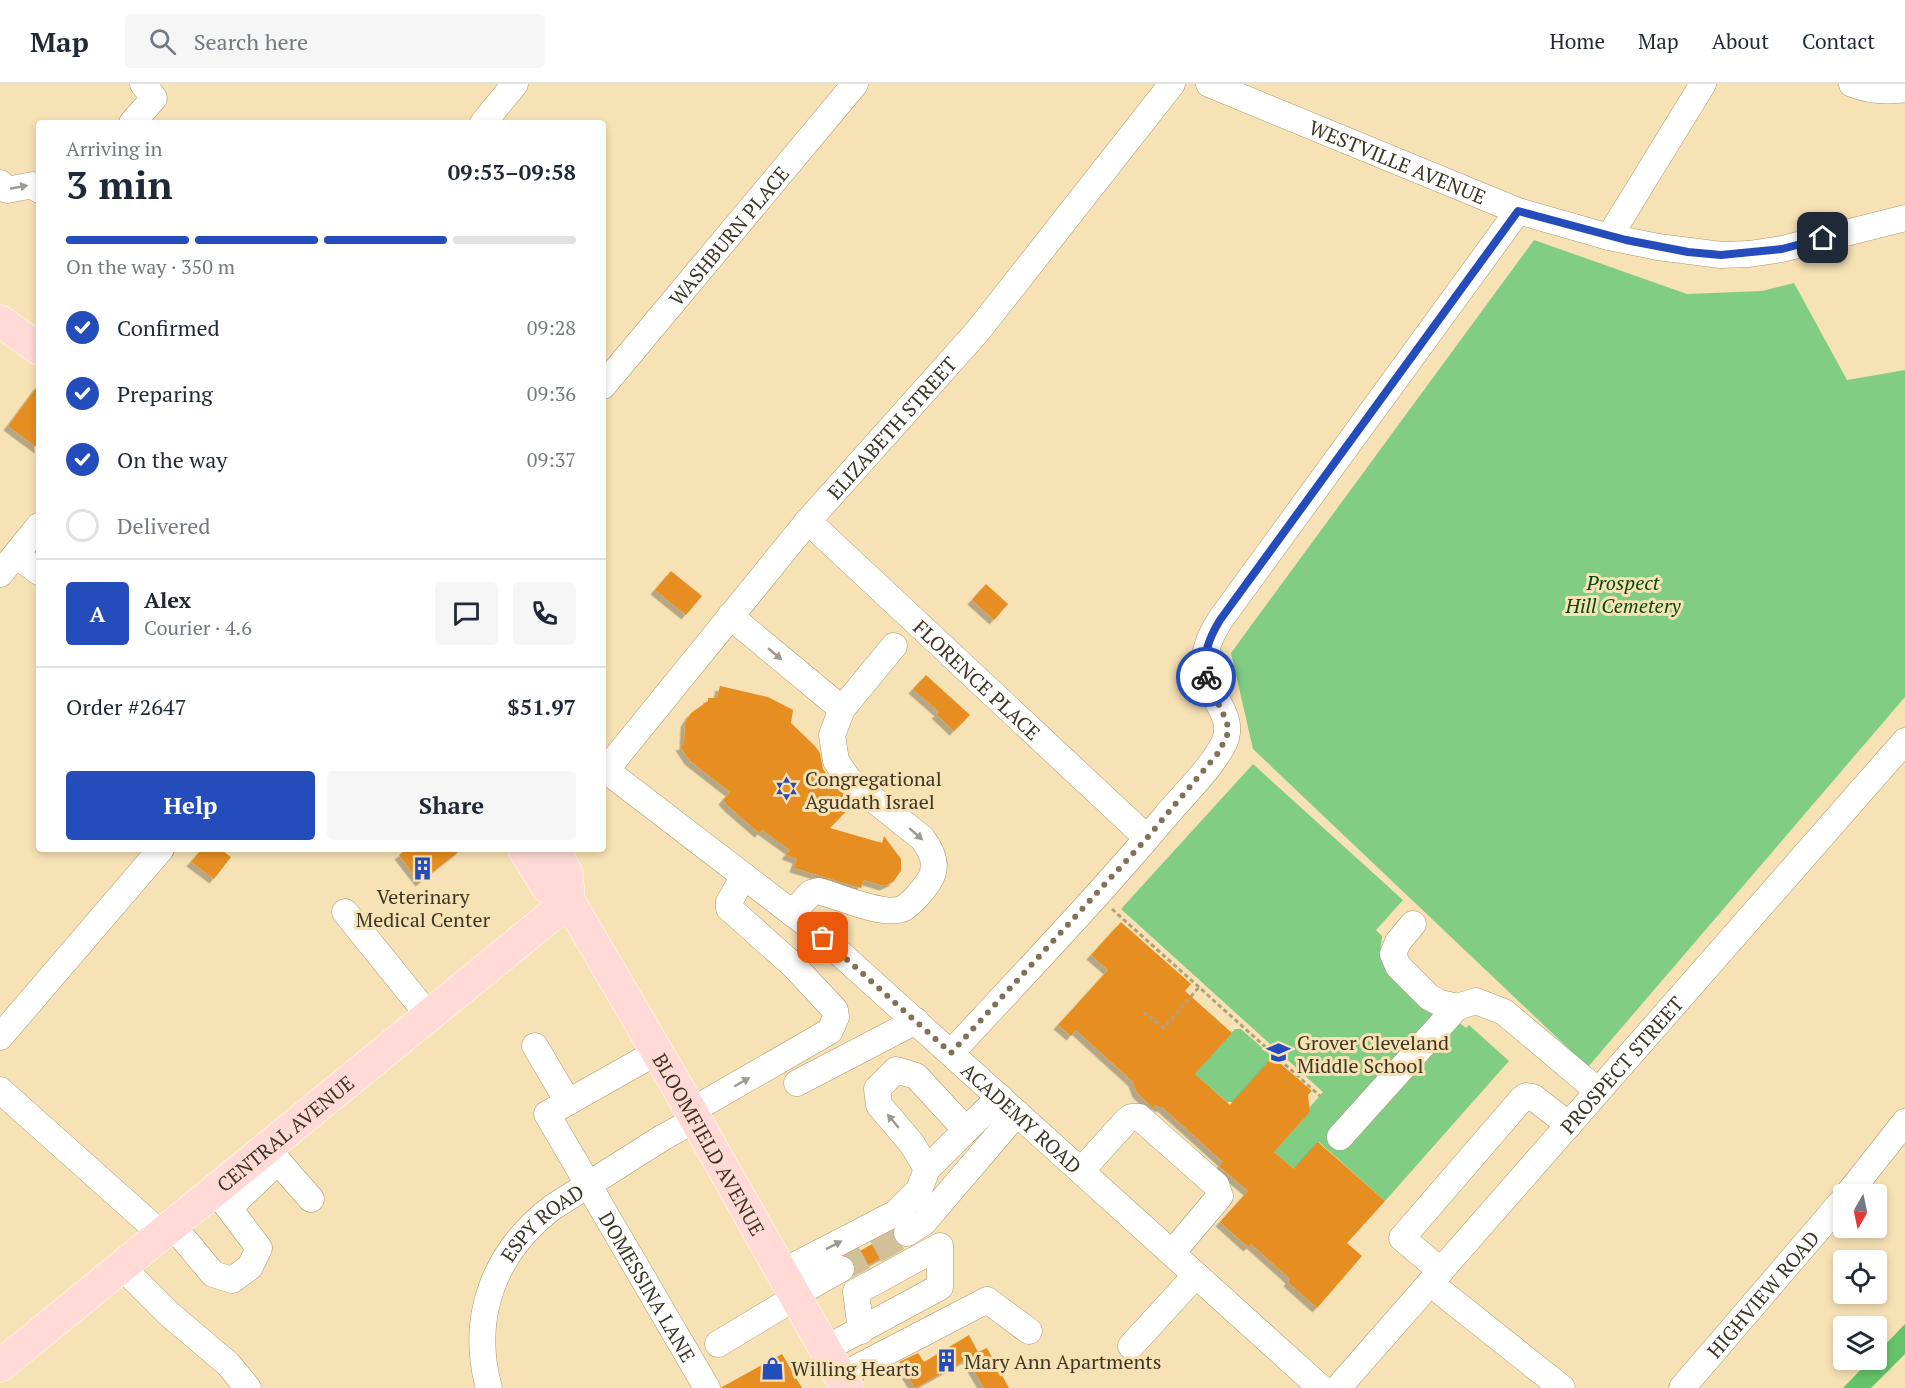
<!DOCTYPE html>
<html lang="en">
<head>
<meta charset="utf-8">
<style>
  :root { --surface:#fff; --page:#f6f6f7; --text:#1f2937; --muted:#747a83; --line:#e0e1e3; --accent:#244cba }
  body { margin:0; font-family:"PT Serif",serif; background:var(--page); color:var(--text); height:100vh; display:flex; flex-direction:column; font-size:22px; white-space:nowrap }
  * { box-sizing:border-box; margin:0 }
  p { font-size:20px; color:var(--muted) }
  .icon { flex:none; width:33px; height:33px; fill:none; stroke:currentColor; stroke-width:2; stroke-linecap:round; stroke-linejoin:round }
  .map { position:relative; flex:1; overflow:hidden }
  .drawer { position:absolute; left:36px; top:36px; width:570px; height:732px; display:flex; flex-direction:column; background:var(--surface); border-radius:6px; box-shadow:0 3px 9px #0003 }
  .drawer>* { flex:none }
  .needle { width:39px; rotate:189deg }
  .buttons { position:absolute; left:1833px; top:1100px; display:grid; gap:12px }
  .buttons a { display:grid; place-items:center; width:54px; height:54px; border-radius:6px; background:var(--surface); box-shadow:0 3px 9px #0003; font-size:30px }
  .pin { position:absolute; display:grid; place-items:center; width:51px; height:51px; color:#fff; margin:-26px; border-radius:12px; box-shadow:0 3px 9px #0006 }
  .courier { position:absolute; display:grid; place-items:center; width:60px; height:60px; margin:-30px; border:4px solid #244cba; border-radius:50%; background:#fff; color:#222; box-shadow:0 2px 8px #0007 }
  .headline em { font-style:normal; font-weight:700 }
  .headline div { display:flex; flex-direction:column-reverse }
  .headline { display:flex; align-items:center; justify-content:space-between; height:102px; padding:0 30px }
  h1 { font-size:39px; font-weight:700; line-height:45px }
  .bar { display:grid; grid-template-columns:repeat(4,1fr); gap:9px 6px; align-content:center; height:72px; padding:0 30px }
  .bar i { height:8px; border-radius:4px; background:var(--line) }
  .bar .active { background:var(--accent) }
  .bar p { grid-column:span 4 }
  .line { display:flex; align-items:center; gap:15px; padding:0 30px; border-top:2px solid var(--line) }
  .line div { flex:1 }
  .round { display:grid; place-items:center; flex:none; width:63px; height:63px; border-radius:6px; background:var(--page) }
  ol { padding:0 30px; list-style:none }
  li { display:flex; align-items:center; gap:18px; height:66px }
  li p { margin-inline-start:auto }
  li .icon { padding:6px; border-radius:50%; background:var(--accent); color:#fff; stroke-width:4 }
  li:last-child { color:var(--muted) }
  li i { width:33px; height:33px; border:3px solid var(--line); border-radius:50% }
  .action { display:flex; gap:12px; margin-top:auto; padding:12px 30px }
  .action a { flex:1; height:69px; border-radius:6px; background:var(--accent); color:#fff; font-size:24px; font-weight:700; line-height:69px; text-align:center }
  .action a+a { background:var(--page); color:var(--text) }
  header { display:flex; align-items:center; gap:36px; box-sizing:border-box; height:84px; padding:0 30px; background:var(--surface); border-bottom:2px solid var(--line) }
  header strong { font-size:28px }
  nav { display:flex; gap:33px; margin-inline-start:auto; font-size:21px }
  .search { width:420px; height:54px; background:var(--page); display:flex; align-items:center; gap:15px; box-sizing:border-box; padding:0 21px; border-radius:6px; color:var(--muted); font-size:22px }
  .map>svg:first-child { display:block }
</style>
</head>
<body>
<header>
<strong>Map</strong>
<div class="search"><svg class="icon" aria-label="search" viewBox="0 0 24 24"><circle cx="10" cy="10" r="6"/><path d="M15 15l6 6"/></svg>Search here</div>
<nav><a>Home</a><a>Map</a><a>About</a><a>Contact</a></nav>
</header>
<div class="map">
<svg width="1905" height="1304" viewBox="0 0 1905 1304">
  <defs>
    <filter id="shadow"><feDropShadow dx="-4.5" dy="4.5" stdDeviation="0" flood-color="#0004"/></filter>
  </defs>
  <rect width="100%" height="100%" fill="#f7e2b5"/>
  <path fill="#81cd84" d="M1534 156 1687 210 1762 207 1794 199 1847 296 1905 286V613L1588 983 1253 665 1231 569Z
    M1253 680 1403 816 1376 846 1382 852 1380 872 1420 908 1466 944 1469 941 1509 977 1385 1117 1319 1058 1294 1085 1274 1068 1310 1028 1309 1024 1323 1008 1121 825Z
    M1235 945H1241L1273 973 1233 1018H1227L1195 990Z"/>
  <path fill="#65c36a" d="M1905 1240V1270L1871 1304H1843L1871 1275H1876L1877 1269Z"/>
  <path fill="#e68e20" filter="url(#shadow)" d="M39 300V365L8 342Z
    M671 487 702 512 686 531 655 506Z
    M986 500 1008 520 994 536 972 516Z
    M926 591 970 631 954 647 936 630 939 628 913 605Z
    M720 602 768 613 793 626 791 639 815 662 820 669 823 685 837 704 854 719 830 744 882 759 884 752 901 775V787L893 798 884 802 864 796 861 804 794 784 797 775 786 771 790 766 762 746 759 749 729 723 723 716 730 708 689 676 680 662 684 661 685 639 691 629 708 617V614H717Z
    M202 765H220L231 773 214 795 191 778Z
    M407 765H462L420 798 399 771Z
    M1121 838 1191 900 1185 907 1232 949 1195 990 1230 1021 1273 973 1312 1007 1308 1011 1310 1028 1274 1068 1294 1085 1318 1058 1385 1117 1347 1159 1362 1172 1317 1224 1288 1198 1290 1195 1251 1160 1248 1163 1220 1138 1248 1107 1219 1082 1223 1078 1162 1023 1160 1024 1156 1021 1153 1024 1137 1009 1133 998 1076 946 1071 952 1058 941 1108 886 1091 871Z
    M892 1149 895 1158 901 1163 855 1188 854 1178 849 1173Z
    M969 1251 978 1268 987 1264 1009 1304H984L967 1275 915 1304 899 1278 918 1269 924 1278Z
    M782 1270 802 1304H722V1303Z"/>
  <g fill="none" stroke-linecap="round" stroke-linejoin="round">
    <path stroke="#d2c098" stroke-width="26" stroke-dasharray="26 13" stroke-linecap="butt" d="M841 1185 907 1149"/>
    <defs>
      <g id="minor">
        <path id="s1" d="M1209 0 1518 127 1609 153 1658 163 1721 171 1749 170 1782 165 1905 134"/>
        <path d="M1852 0C1870 7 1886 8 1905 5"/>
        <path d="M132 39 154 14 143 0"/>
        <path d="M483 39 515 0"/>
        <path d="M0 99 7 106 33 101 39 106"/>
        <path d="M1609 153 1703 0"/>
        <path id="s2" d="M603 302 855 0"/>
        <path id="s3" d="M808 437 1147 754"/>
        <path d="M16 471 39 488"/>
        <path d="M0 490 39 442"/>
        <path d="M730 532 842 625"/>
        <path id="s4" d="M603 684 813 845 1321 1304"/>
        <path id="s5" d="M606 686 808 437 977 248 1172 0"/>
        <path d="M345 828 429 932"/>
        <path d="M792 829 811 809 818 807C839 812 885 834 904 824 912 819 924 805 929 797 939 782 932 767 922 754L849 696 836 677 832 651 842 625 894 562"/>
        <path d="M1413 840 1398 858 1393 870 1398 882 1429 913 1440 919 1457 923 1476 917 1504 928 1598 1007"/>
        <path d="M0 953 161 765"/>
        <path d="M535 962 568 1018"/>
        <path id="s6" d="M657 968 547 1030 707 1304"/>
        <path d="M951 969C1023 891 1097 814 1165 733 1183 711 1211 685 1224 659 1236 633 1211 615 1205 591 1201 571 1210 552 1220 536L1518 127"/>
        <path d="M797 999 916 937"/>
        <path d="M0 1006 149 1139 160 1153"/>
        <path d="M691 1027 830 947 836 933 835 926 794 882 729 824V818L744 792"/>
        <path d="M1340 1053 1457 923"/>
        <path d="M268 1066 311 1115"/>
        <path d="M927 1085 912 1060 879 1021 877 1005 896 986 916 992 966 1046 1000 1013"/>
        <path d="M1081 1087 1126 1037 1131 1033H1139L1216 1101 1220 1112 1172 1169"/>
        <path d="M1848 1110 1905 1038"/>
        <path d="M229 1124 278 1077"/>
        <path d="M173 1142 213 1190 232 1196 250 1183 259 1164 216 1107"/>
        <path d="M907 1149 924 1138 1017 1029"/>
        <path d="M121 1182 168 1229 228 1280 248 1304"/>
        <path d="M1441 1187 1402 1154 1521 1016 1526 1012 1533 1013 1569 1041"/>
        <path d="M782 1188 896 1129 919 1106 927 1085 966 1046"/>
        <path d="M1430 1199 1562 1304"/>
        <path d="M795 1211 841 1185"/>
        <path d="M718 1260 796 1213"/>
        <path d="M1131 1262 1196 1191"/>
        <path d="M825 1265 940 1203V1162L856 1208 861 1247"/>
        <path d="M841 1292 987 1216 1029 1247"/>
        <path id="s7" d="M489 1304C469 1232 495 1167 553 1123L662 1054 696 1035"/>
        <path id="s8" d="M1338 1304 1905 657"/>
        <path id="s9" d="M1682 1304 1844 1115"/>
      </g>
      <g id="major">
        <path d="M0 237 39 265"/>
        <path d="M524 765 547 803 569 817"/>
        <path id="s10" d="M554 765 567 790 569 817 674 997 847 1304"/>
        <path id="s11" d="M0 1282 569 817"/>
      </g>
    </defs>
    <use href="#minor" stroke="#aa966b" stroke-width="27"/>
    <use href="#major" stroke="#fff" stroke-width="33"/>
    <path stroke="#b2a17f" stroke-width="3" stroke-dasharray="4.5 3" stroke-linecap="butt" d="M1112 825 1320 1012
      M1143 928 1164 944 1199 903"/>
    <use href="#minor" stroke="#fff" stroke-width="26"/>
    <use href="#major" stroke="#ffdad6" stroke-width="32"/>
  </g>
  <defs><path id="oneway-solid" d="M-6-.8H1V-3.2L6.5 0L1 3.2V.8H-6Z" transform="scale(1.5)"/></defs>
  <g fill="#9e9a92">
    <use href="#oneway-solid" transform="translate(19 103) rotate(-11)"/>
    <use href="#oneway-solid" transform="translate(775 570) rotate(40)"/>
    <use href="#oneway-solid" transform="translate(916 750) rotate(41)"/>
    <use href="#oneway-solid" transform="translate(742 998) rotate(-30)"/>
    <use href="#oneway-solid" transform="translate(893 1037) rotate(-130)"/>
    <use href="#oneway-solid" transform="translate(834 1161) rotate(-27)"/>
  </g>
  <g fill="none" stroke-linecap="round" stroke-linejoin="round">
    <path stroke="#7f7257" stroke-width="6" stroke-dasharray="0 10.8" d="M823 854 951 969 1147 754 1219 668 1228 649 1227 638 1206 593"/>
    <path stroke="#244cba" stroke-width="8" d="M1206 593C1202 572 1209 554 1220 536L1518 127 1626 156 1688 168 1721 171 1782 165 1823 154"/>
  </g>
  <defs>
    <symbol id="synagogue-bare" viewBox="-9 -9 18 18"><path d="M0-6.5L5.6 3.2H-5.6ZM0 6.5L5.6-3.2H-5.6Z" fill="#244cba" stroke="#f7e2b5" stroke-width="2.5" paint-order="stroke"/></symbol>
    <symbol id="building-bare" viewBox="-9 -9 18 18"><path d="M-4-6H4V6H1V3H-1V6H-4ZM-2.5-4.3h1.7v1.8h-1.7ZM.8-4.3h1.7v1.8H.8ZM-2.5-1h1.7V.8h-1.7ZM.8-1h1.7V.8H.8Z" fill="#244cba" stroke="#f7e2b5" stroke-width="2.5" paint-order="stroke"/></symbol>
    <symbol id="school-bare" viewBox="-9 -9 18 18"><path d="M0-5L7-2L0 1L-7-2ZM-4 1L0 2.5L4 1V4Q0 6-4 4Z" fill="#244cba" stroke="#f7e2b5" stroke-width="2.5" paint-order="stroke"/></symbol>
    <symbol id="shop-bare" viewBox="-9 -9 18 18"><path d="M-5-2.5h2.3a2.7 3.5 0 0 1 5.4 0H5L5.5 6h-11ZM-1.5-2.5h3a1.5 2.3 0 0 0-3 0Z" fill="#244cba" stroke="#f7e2b5" stroke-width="2.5" paint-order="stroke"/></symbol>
  </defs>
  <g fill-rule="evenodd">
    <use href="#synagogue-bare" x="770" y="688" width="33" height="33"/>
    <use href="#building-bare" x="406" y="768" width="33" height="33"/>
    <use href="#school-bare" x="1262" y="952" width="33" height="33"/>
    <use href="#building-bare" x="930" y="1260" width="33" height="33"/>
    <use href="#shop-bare" x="756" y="1268" width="33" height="33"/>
  </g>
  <g text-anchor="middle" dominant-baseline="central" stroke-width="6" stroke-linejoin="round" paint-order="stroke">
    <g font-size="20" fill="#3e3624" stroke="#f7e2b5">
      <text stroke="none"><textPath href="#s1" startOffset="204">WESTVILLE AVENUE</textPath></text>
      <text stroke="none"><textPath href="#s2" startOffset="196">WASHBURN PLACE</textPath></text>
      <text stroke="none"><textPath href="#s5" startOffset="446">ELIZABETH STREET</textPath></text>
      <text stroke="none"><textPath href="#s3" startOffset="232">FLORENCE PLACE</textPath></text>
      <text stroke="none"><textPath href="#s8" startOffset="430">PROSPECT STREET</textPath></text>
      <text stroke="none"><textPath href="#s4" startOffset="546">ACADEMY ROAD</textPath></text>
      <text stroke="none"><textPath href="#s11" startOffset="368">CENTRAL AVENUE</textPath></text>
      <text stroke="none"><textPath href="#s10" startOffset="336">BLOOMFIELD AVENUE</textPath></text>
      <text stroke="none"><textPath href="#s7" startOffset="186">ESPY ROAD</textPath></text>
      <text stroke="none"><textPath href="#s6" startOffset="326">DOMESSINA LANE</textPath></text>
      <text stroke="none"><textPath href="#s9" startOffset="124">HIGHVIEW ROAD</textPath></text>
    </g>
    <g font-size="20" font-style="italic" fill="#054b12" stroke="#f7e2b5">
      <text x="1623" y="498">Prospect<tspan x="1623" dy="23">Hill Cemetery</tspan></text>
    </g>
    <g font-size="20" fill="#3e3624" stroke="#f7e2b5" text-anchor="start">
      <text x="805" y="694">Congregational<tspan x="805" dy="23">Agudath Israel</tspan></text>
      <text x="423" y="812" text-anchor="middle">Veterinary<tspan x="423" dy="23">Medical Center</tspan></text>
      <text x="1297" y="958">Grover Cleveland<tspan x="1297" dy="23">Middle School</tspan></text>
      <text x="964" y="1277">Mary Ann Apartments</text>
      <text x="791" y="1284">Willing Hearts</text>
    </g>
  </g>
</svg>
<div class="buttons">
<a><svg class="needle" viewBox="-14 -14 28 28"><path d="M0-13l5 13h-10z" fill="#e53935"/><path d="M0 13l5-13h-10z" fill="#747a83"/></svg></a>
<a><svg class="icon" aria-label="locate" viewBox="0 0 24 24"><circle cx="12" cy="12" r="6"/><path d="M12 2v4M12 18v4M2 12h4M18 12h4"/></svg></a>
<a><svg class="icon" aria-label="layers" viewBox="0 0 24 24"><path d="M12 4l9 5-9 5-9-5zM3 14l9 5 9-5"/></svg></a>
</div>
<div class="pin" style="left:823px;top:854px;background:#ea580c"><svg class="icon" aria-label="bag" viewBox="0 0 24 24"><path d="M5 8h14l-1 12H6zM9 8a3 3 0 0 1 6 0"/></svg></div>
<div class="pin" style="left:1823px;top:154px;background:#1f2937"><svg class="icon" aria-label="home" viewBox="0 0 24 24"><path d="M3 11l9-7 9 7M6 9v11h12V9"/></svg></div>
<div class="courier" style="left:1206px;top:593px"><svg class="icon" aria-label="bike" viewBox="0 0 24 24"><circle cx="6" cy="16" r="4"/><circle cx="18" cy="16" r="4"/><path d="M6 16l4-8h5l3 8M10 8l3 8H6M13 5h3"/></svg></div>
<section class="drawer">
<div class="headline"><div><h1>3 min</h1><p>Arriving in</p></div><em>09:53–09:58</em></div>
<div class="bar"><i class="active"></i><i class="active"></i><i class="active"></i><i></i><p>On the way · 350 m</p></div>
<ol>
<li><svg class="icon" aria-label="check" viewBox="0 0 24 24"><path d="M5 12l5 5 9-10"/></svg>Confirmed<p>09:28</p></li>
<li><svg class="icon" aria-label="check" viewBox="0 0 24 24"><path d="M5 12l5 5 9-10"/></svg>Preparing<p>09:36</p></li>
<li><svg class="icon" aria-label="check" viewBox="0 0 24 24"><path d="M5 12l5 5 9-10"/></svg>On the way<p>09:37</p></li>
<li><i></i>Delivered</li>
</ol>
<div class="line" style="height:108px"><b class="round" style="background:var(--accent);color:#fff">A</b><div><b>Alex</b><p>Courier · 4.6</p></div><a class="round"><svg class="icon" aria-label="chat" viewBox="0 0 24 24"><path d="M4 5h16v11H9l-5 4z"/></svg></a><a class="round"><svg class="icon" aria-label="phone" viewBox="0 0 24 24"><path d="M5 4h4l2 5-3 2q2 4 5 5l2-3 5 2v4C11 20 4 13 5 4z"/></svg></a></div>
<div class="line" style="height:78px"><div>Order #2647</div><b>$51.97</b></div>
<div class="action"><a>Help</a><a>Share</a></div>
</section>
</div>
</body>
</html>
